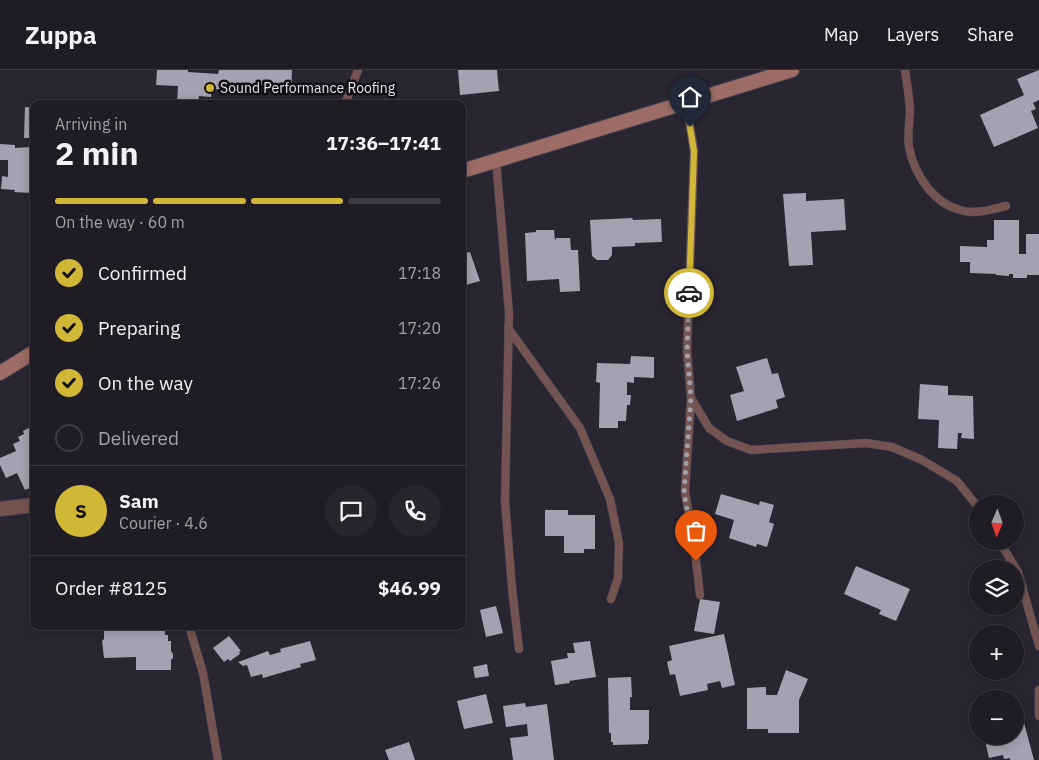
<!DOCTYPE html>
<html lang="en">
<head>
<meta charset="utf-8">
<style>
  :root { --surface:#1f1c26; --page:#27252e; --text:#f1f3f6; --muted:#a1a1a7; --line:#3c3a43; --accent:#d1b736 }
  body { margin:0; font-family:"IBM Plex Sans",sans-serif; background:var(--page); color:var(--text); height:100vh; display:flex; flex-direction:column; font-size:19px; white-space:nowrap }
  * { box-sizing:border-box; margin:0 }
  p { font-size:16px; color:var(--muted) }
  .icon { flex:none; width:28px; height:28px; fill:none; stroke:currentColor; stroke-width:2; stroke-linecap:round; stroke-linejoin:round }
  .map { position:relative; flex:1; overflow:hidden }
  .side { position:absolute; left:30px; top:30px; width:436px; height:530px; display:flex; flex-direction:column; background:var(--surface); border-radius:10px; box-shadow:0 2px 12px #0003,0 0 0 1px var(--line) }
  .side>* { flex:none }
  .needle { width:32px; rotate:182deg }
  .controls { position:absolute; left:969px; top:425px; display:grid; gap:10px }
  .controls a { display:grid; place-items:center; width:55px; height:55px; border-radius:50%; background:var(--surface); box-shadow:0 2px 12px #0003,0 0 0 1px var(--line); font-size:25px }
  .pin { position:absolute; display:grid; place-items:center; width:42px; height:42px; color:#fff; margin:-51px -21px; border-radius:50% 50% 50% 0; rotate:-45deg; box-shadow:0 0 5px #0007 }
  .pin .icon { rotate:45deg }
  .courier { position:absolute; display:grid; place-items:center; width:50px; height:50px; margin:-25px; border:4px solid #d1b736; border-radius:50%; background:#fff; color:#222; box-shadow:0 1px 6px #0007 }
  .overview em { font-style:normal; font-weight:700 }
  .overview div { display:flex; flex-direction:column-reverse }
  .overview { display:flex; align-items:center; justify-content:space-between; height:85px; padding:0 25px }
  h1 { font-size:32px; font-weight:700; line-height:38px }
  .bar { display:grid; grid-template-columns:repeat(4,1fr); gap:8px 5px; align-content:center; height:60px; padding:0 25px }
  .bar i { height:6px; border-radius:4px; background:var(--line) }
  .bar .active { background:var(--accent) }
  .bar p { grid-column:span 4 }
  .line { display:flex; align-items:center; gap:12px; padding:0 25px; border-top:1px solid var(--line) }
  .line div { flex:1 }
  .round { display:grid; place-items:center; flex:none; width:52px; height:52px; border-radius:26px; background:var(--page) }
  ol { padding:0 25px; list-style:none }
  li { display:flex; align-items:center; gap:15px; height:55px }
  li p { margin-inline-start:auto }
  li .icon { padding:5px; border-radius:50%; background:var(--accent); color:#111; stroke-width:4 }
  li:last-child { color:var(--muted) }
  li i { width:28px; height:28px; border:2px solid var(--line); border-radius:50% }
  header { display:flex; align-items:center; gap:30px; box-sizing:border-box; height:70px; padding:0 25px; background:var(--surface); border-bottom:1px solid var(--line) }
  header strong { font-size:24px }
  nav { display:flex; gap:28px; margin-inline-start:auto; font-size:18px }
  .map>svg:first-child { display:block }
</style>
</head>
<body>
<header>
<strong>Zuppa</strong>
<nav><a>Map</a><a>Layers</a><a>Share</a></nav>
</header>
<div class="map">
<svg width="1039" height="690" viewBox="0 0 1039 690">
  <rect width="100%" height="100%" fill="#292532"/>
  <path fill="#a6a1b1" d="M157 0H188V2L218 4 219 0H292L291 23 270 22V16L243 14V21L212 19 211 27 199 26 198 34H177L178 16 156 15Z
    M458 0H497L499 21 460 25Z
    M1039 0V30L1033 33 1036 39 1031 41 1038 58 994 77 980 45 1024 25 1017 9Z
    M25 37 34 38V68H24Z
    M0 74 15 75V78L31 77 30 95H34V120H32V123L14 122 15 120 1 119 2 106 8 107V90H0Z
    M806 123V131L844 129 846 160 811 162 813 195 789 196 783 124Z
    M632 148 633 150 661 149 662 172 635 173V176L612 177V185L608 190H597L592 186 590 150Z
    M994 150H1019V184H1026V164H1039V205H1027V208H1013V204H1009V206L996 205V204L970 203V192H960V176L987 177V170H994Z
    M536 160H554L555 171 556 168H570L571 180H578L580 221 560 222 559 209 527 211 525 163 536 162Z
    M470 182 480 211 462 216V184Z
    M631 286 654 287V308L634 307V313L627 312V325H631L630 335H627L626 351H618V358H599L600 313 596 312 597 293 630 294Z
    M767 288 772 304 778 303 785 327 776 330 778 338 737 351 730 325 744 321 736 297Z
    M920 314 948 316V325L973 326 974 369 961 368 962 363H958L957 379 938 378 939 350 918 349Z
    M34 353V416L25 420 17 403 6 408 0 395V388L16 381 13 374 20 371 18 367 24 364 23 361 31 357Z
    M721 424 759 435 760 431 774 435 769 452 774 454 767 477 757 474 756 477 729 468 734 450 715 444Z
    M545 440H568V445H595V479H584V483H564V466H545Z
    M856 496 910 519 896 551 879 544 881 540 844 524Z
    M700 529 720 532 714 564 694 561Z
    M496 536 503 563 486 567 480 540Z
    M107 556 165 558V565H168V571H171V581L173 584V588L171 590V600H136V587L104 588 102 571 104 569V560H108Z
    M724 564 735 615 722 618 720 611 707 614 708 620 680 626 675 604 670 605 667 592 672 590 669 576Z
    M229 566 241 581 239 582 240 584 230 591 228 589 224 592 213 578Z
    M310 571 316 590 300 594 301 597 263 608 262 604 251 607 247 595 243 596 238 592 268 581 270 585 281 582 280 579Z
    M590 571 596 607 569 611 570 613 555 615 551 591 568 588 567 583H575L573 573Z
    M487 594 489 606 475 608 473 597Z
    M786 600 808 609 799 630V663H768V659H747V618L766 617V625H777Z
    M631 607 632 627H630V640H649V670H648V674L613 675V672H611V663H609L608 608Z
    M486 624 493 653 464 659 457 631Z
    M525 633 526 637 547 634 554 690H513L510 668 528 666 527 654 506 657 503 636Z
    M1015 645 1018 655 1024 653 1034 690H1010V688L1004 689 1003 685 989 688 984 666H1015Z
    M409 672 415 690H389L385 680Z"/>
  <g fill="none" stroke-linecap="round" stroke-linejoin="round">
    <defs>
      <path id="service" d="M905 0C907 13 909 26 910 39 910 52 907 64 909 77 914 104 933 133 960 140 975 145 992 139 1006 136
        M686 32 694 81 687 281 691 328 709 358 727 371 751 380 866 373 892 377 922 390 957 411 978 437
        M345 34 358 0
        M496 90 509 243 505 431 512 518 519 579
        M508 258 580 358 610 429 619 473 618 508 611 529
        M691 328 685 422 694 473 700 525
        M999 471 1018 502 1039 576
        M189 556 203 603 218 690
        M1039 620V646"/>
      <path id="minor" d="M0 439 34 435"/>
      <path id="secondary" d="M462 101 792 0
        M0 303 34 282"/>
    </defs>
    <use href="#service" stroke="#43404c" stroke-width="9"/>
    <use href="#minor" stroke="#43404c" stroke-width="16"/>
    <use href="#secondary" stroke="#43404c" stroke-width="16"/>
    <use href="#service" stroke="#735450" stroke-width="8"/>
    <use href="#minor" stroke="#735450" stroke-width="14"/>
    <use href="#secondary" stroke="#9d6c66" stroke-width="14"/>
  </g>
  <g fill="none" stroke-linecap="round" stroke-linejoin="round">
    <path stroke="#a3a0aa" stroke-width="5" stroke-dasharray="0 9" d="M689 223 687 281 691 328 684 422 696 491"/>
    <path stroke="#d1b736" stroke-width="6" d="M689 223 694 81 690 57"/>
  </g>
  <circle fill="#d1b736" stroke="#110f15" stroke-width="2" cx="210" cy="18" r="5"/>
  <g text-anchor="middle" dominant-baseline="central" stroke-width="5" stroke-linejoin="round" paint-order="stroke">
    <g font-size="14" fill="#e5e3eb" stroke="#110f15" text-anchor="start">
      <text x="220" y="18">Sound Performance Roofing</text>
    </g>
  </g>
</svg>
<div class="controls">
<a><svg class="needle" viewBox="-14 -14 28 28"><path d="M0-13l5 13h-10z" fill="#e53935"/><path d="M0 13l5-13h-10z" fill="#a1a1a7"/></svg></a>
<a><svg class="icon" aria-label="layers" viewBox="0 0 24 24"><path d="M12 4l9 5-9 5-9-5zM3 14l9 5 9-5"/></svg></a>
<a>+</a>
<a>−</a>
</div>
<div class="pin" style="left:696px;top:491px;background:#ea580c"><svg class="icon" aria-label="bag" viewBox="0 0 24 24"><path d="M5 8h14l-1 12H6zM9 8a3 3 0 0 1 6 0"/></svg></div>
<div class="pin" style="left:690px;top:57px;background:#1f2937"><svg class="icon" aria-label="home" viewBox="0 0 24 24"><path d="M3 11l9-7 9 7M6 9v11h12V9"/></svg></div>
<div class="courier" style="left:689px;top:223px"><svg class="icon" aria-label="car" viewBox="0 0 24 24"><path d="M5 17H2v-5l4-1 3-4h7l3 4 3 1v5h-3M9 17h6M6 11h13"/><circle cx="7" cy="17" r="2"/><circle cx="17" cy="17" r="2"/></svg></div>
<section class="side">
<div class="overview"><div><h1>2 min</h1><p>Arriving in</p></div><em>17:36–17:41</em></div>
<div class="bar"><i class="active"></i><i class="active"></i><i class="active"></i><i></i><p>On the way · 60 m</p></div>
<ol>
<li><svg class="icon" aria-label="check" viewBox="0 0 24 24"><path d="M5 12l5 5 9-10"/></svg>Confirmed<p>17:18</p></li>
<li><svg class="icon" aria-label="check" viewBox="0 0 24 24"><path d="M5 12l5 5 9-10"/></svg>Preparing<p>17:20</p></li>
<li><svg class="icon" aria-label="check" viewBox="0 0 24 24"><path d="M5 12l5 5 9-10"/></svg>On the way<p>17:26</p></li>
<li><i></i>Delivered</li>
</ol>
<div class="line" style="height:90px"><b class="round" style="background:var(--accent);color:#111">S</b><div><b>Sam</b><p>Courier · 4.6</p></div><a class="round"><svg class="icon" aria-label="chat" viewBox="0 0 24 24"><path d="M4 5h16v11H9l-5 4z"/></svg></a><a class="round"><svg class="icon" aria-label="phone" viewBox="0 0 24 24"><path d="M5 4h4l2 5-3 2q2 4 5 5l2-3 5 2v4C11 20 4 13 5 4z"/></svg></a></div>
<div class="line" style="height:65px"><div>Order #8125</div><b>$46.99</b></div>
</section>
</div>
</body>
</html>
